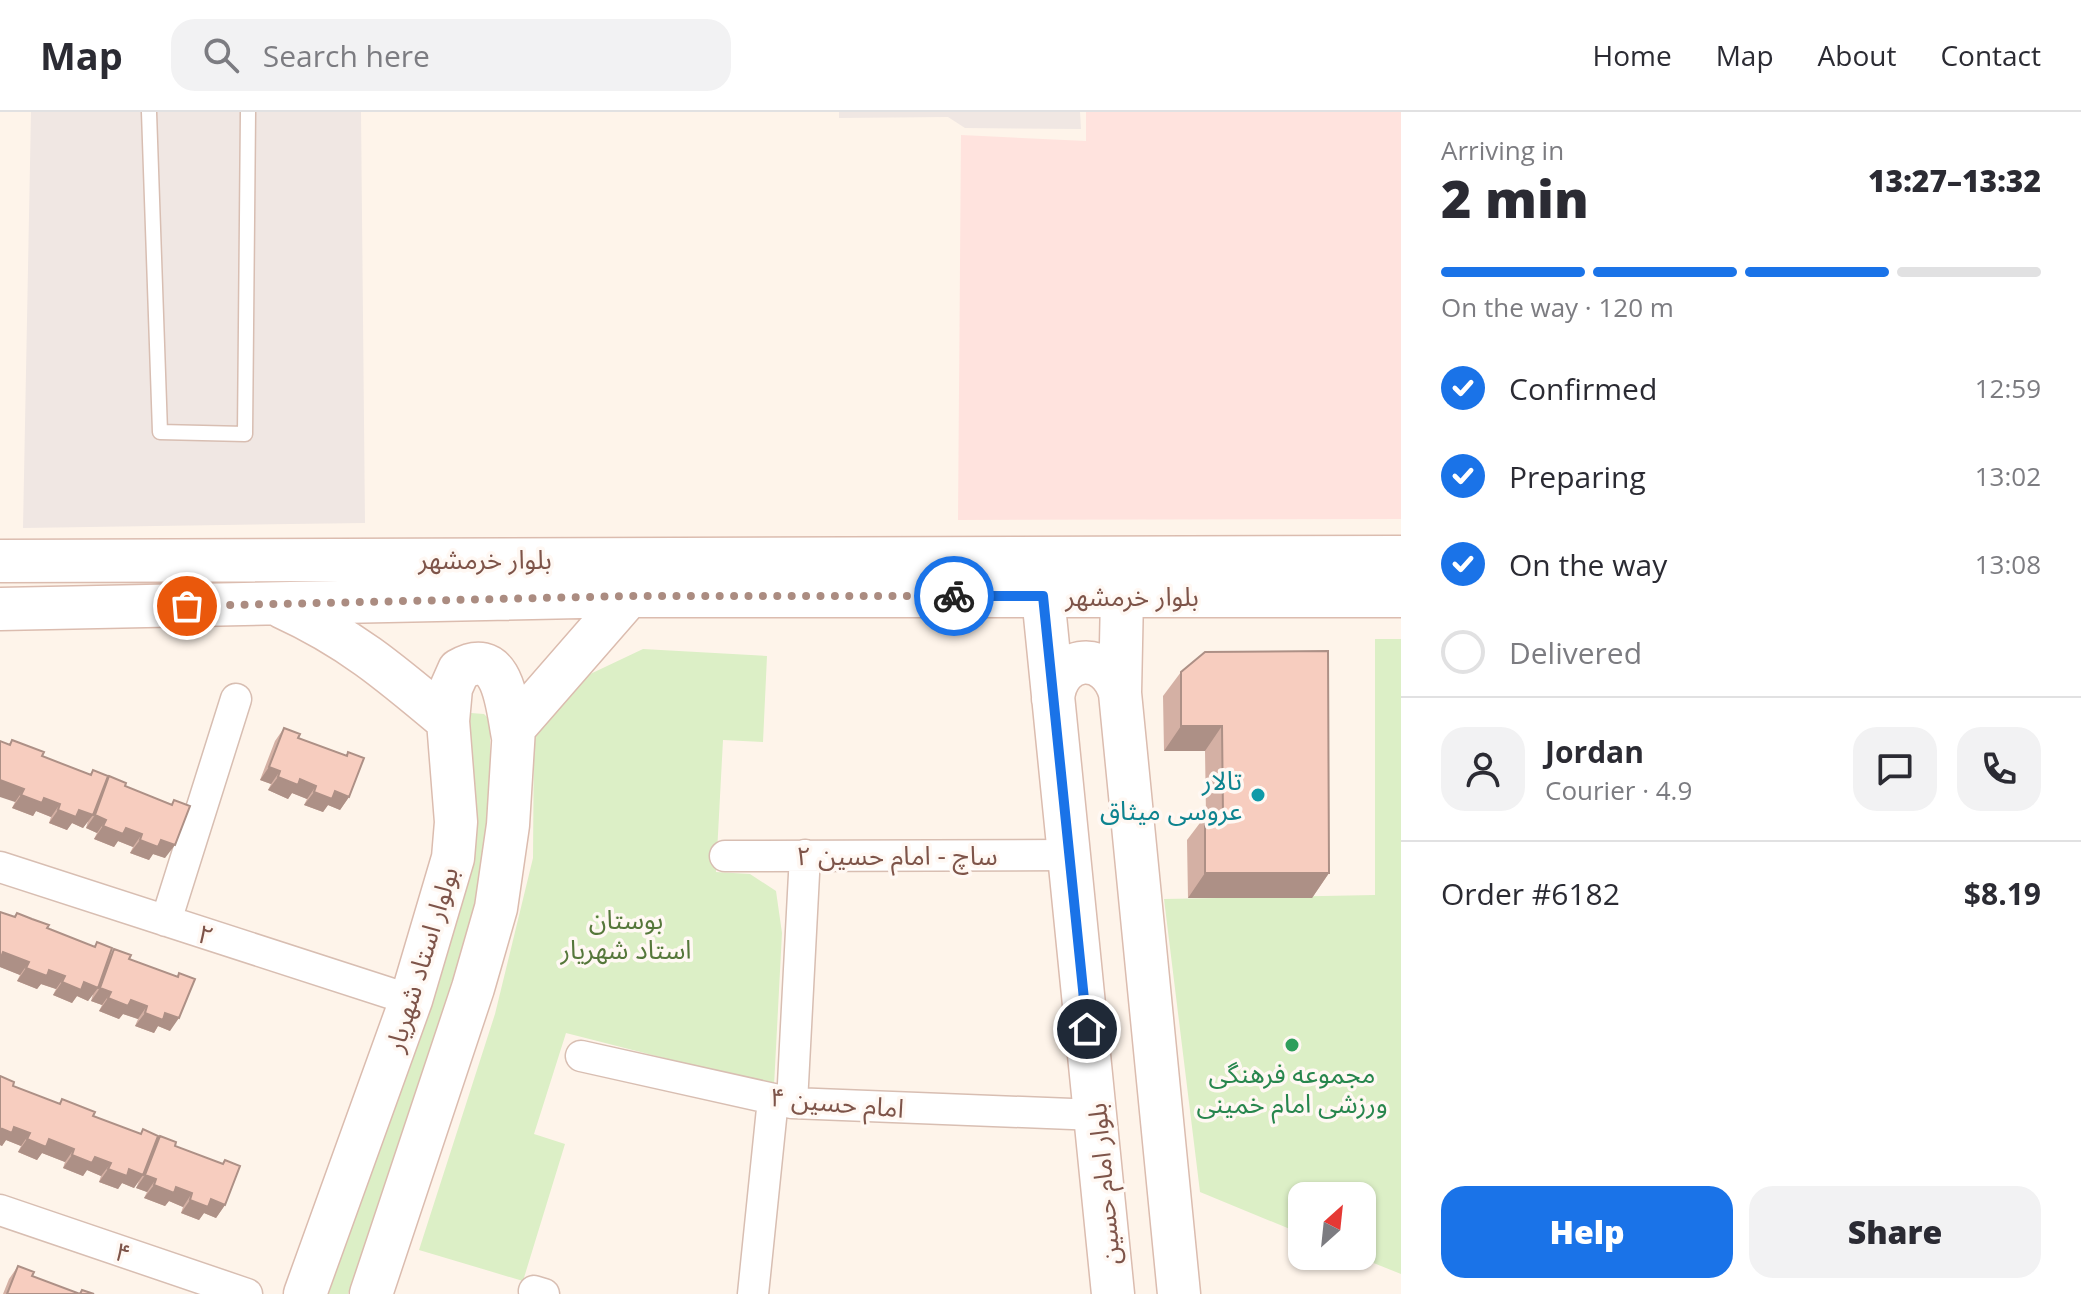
<!DOCTYPE html>
<html lang="en">
<head>
<meta charset="utf-8">
<style>
  :root { --surface:#fff; --page:#f2f2f3; --text:#2b2b33; --muted:#7c7c81; --line:#e1e1e2; --accent:#1a73e8 }
  body { margin:0; font-family:"Open Sans","Noto Sans Arabic",sans-serif; background:var(--page); color:var(--text); height:100vh; display:flex; flex-direction:column; font-size:30px; white-space:nowrap }
  * { box-sizing:border-box; margin:0 }
  p { font-size:26px; color:var(--muted) }
  .icon { flex:none; width:44px; height:44px; fill:none; stroke:currentColor; stroke-width:2; stroke-linecap:round; stroke-linejoin:round }
  .map { position:relative; flex:1; overflow:hidden }
  .details { display:flex; flex-direction:column; background:var(--surface); width:680px }
  .details>* { flex:none }
  .needle { width:52px; rotate:27deg }
  .buttons { position:absolute; left:1288px; top:1070px; display:grid; gap:16px }
  .buttons a { display:grid; place-items:center; width:88px; height:88px; border-radius:16px; background:var(--surface); box-shadow:0 2px 6px #0004; font-size:40px }
  .pin { position:absolute; display:grid; place-items:center; width:68px; height:68px; color:#fff; margin:-34px; border:4px solid #fff; border-radius:50%; box-shadow:0 2px 8px #0007 }
  .courier { position:absolute; display:grid; place-items:center; width:80px; height:80px; margin:-40px; border:6px solid #1a73e8; border-radius:50%; background:#fff; color:#222; box-shadow:0 2px 10px #0007 }
  .overview em { font-style:normal; font-weight:800 }
  .overview div { display:flex; flex-direction:column-reverse }
  .overview { display:flex; align-items:center; justify-content:space-between; height:136px; padding:0 40px }
  h1 { font-size:52px; font-weight:800; line-height:60px }
  .bar { display:grid; grid-template-columns:repeat(4,1fr); gap:12px 8px; align-content:center; height:96px; padding:0 40px }
  .bar i { height:10px; border-radius:6px; background:var(--line) }
  .bar .on { background:var(--accent) }
  .bar p { grid-column:span 4 }
  .line { display:flex; align-items:center; gap:20px; padding:0 40px; border-top:2px solid var(--line) }
  .line div { flex:1 }
  .round { display:grid; place-items:center; flex:none; width:84px; height:84px; border-radius:24px; background:var(--page) }
  ol { padding:0 40px; list-style:none }
  li { display:flex; align-items:center; gap:24px; height:88px }
  li p { margin-inline-start:auto }
  li .icon { padding:8px; border-radius:50%; background:var(--accent); color:#fff; stroke-width:4 }
  li:last-child { color:var(--muted) }
  li i { width:44px; height:44px; border:4px solid var(--line); border-radius:50% }
  .primary-button { display:flex; gap:16px; margin-top:auto; padding:16px 40px }
  .primary-button a { flex:1; height:92px; border-radius:24px; background:var(--accent); color:#fff; font-size:32px; font-weight:800; line-height:92px; text-align:center }
  .primary-button a+a { background:var(--page); color:var(--text) }
  header { display:flex; align-items:center; gap:48px; box-sizing:border-box; height:112px; padding:0 40px; background:var(--surface); border-bottom:2px solid var(--line) }
  header strong { font-size:38px }
  nav { display:flex; gap:44px; margin-inline-start:auto; font-size:28px }
  .search { width:560px; height:72px; background:var(--page); display:flex; align-items:center; gap:20px; box-sizing:border-box; padding:0 28px; border-radius:24px; color:var(--muted); font-size:30px }
  main { display:flex; flex:1; min-height:0 }
  .map>svg:first-child { display:block }
</style>
</head>
<body>
<header>
<strong>Map</strong>
<div class="search"><svg class="icon" aria-label="search" viewBox="0 0 24 24"><circle cx="10" cy="10" r="6"/><path d="M15 15l6 6"/></svg>Search here</div>
<nav><a>Home</a><a>Map</a><a>About</a><a>Contact</a></nav>
</header>
<main>
<div class="map">
<svg width="1401" height="1182" viewBox="0 0 1401 1182">
  <rect width="100%" height="100%" fill="#fef4ea"/>
  <path fill="#ffe3de" d="M1086 0H1401V407L958 408 961 23 1086 29Z"/>
  <path fill="#f0e7e3" d="M31 0H361L365 411 23 416Z
    M839 0H1080L1081 17 965 16 948 5 839 6Z"/>
  <path fill="#dcefc6" d="M1375 527H1401V1162L1356 1144H1362V1084H1302V1122L1200 1080 1164 787 1375 783Z
    M643 537 767 544 763 630 723 628 716 760 750 762 776 779 782 821 774 974 566 921 534 1022 565 1032 523 1169 419 1138 495 902 533 746 534 613 586 564Z
    M471 601 484 602 490 608V738L472 817 348 1182H323L443 844 464 608Z"/>
  <g fill="none" stroke-linecap="round" stroke-linejoin="round">
    <defs>
      <path id="lane" d="M149 0 160 320 245 322 248 0"/>
      <path id="street" d="M725 744 1069 743
        M0 755 411 888
        M166 809 236 587
        M581 944 792 991 1097 1003
        M792 991 805 743
        M0 1098 247 1182
        M534 1179 544 1182
        M753 1182 773 987"/>
      <path id="secondary" d="M0 449 1401 445
        M1043 484 1113 1182
        M1122 484 1120 581 1179 1182
        M282 495C350 526 391 561 448 609L456 710 453 746 411 888 305 1182
        M0 497 629 484H1401
        M1053 587C1057 541 1108 538 1120 581
        M448 609 451 576 459 558C505 531 507 597 513 625
        M371 1182 473 876 496 796 508 713 514 616 629 484"/>
    </defs>
    <use href="#lane" stroke="#d8beb2" stroke-width="17"/>
    <use href="#street" stroke="#d8beb2" stroke-width="33"/>
    <use href="#secondary" stroke="#dbbcaf" stroke-width="45"/>
    <use href="#lane" stroke="#fff" stroke-width="14"/>
    <use href="#street" stroke="#fff" stroke-width="30"/>
    <use href="#secondary" stroke="#fff" stroke-width="42"/>
  </g>
  <path fill="#d4b0a4" d="M1205 540 1329 761 1312 786H1188L1187 728 1206 703 1205 639H1164L1163 584 1181 560Z
    M284 616 298 626 346 644 348 640 349 685 340 698 328 693 323 700 304 693 307 687 292 681 288 687 268 678 271 672 260 668 275 629Z
    M12 628 42 644 90 662 93 658 105 670 109 664 125 674 171 692 174 688 165 746 153 742 149 748 130 741 133 735 118 729 114 735 94 727 97 721 86 716 88 709 83 716 72 711 67 718 49 711 51 705 36 699 33 704 12 696 15 690 9 632Z
    M0 800 14 805 17 801 47 816 94 835 97 830 110 844 114 837 129 847 176 865 179 861 170 919 158 914 154 921 135 914 138 907 123 902 119 907 99 899 102 893 91 889 93 882 88 889 77 884 72 891 53 883 56 877 41 872 37 877 17 869 20 863 0 855Z
    M0 964 13 974 59 992 62 987 93 1004 140 1022 143 1017 155 1031 160 1024 175 1034 222 1052 225 1048V1093L216 1106 204 1101 199 1108 181 1101 183 1095 169 1089 165 1094 144 1086 147 1080 136 1076 139 1069 134 1076 122 1071 118 1077 99 1070 101 1064 87 1058 83 1064 63 1056 65 1050 42 1041 37 1048 18 1040 21 1034 6 1028 2 1034 0 1033Z
    M18 1154 32 1164 79 1182 82 1178 94 1182H3L9 1167Z"/>
  <path fill="#ad9086" d="M1181 614H1222L1205 639H1164Z
    M269 655 280 659 271 672 260 668Z
    M278 665 300 667 316 674 307 687 292 681 288 687 268 678Z
    M0 668 24 677 15 690 0 685Z
    M335 679 349 685 340 698 328 693 323 700 304 693 314 680Z
    M21 683 44 686 60 692 51 705 36 699 33 704 12 696Z
    M58 698H79L93 703 83 716 72 711 67 718 49 711Z
    M95 703 106 708 97 721 86 716Z
    M103 714 126 716 142 722 133 735 118 729 114 735 94 727Z
    M140 728H161L175 733 165 746 153 742 149 748 130 741Z
    M1205 761H1329L1312 786H1188Z
    M3 840 29 850 20 863 0 855V845Z
    M26 856 49 858 65 864 56 877 41 872 37 877 17 869Z
    M62 870H84L98 876 88 889 77 884 72 891 53 883Z
    M100 876 111 880 102 893 91 889Z
    M108 886 131 888 147 894 138 907 123 902 119 907 99 899Z
    M145 901H165L179 906 170 919 158 914 154 921 135 914Z
    M14 1015 30 1021 21 1034 6 1028 2 1034 0 1033V1016Z
    M27 1027H49L74 1037 65 1050 42 1041 37 1048 18 1040Z
    M72 1043 95 1045 111 1051 101 1064 87 1058 83 1064 63 1056Z
    M108 1057H129L143 1063 134 1076 122 1071 118 1077 99 1070Z
    M145 1063 156 1067 147 1080 136 1076Z
    M154 1073 176 1075 192 1081 183 1095 169 1089 165 1094 144 1086Z
    M211 1087 225 1093 216 1106 204 1101 199 1108 181 1101 190 1088Z"/>
  <path fill="#f7cdbf" stroke="#ad9086" stroke-width="2" d="M1328 539 1329 761H1205V703H1223L1222 614H1181V560L1205 540Z
    M284 616 300 622 298 626 347 644 348 640 364 646 349 685 335 679 332 687 314 680 316 674 300 667 298 673 278 665 280 659 269 655Z
    M12 628 44 640 42 644 91 663 93 658 108 664 93 703 79 698 76 705 58 698 60 692 44 686 42 691 21 683 24 677 0 668V629L10 633Z
    M109 664 126 671 125 674 172 693 174 688 190 694 175 733 161 728 158 735 140 728 142 722 126 716 123 722 103 714 106 708 95 703Z
    M0 800 15 805 17 801 32 807 49 813 47 816 95 835 97 830 112 836 98 876 84 870 81 878 62 870 65 864 49 858 47 864 26 856 29 850 3 840 0 848Z
    M114 837 131 843 129 847 178 865 179 861 195 867 179 906 165 901 163 908 145 901 147 894 131 888 128 894 108 886 111 880 100 876Z
    M0 964 14 970 13 974 60 992 62 987 95 1000 93 1004 141 1022 143 1017 158 1024 143 1063 129 1057 127 1064 108 1057 111 1051 95 1045 92 1051 72 1043 74 1037 49 1027 46 1035 27 1027 30 1021 14 1015 12 1021 0 1016Z
    M160 1024 176 1030 175 1034 223 1052 225 1048 240 1054 225 1093 211 1087 208 1095 190 1088 192 1081 176 1075 174 1081 154 1073 156 1067 145 1063Z
    M18 1154 34 1160 32 1164 80 1182H7Z
    M82 1178 94 1182H80Z"/>
  <g fill="none" stroke-linecap="round" stroke-linejoin="round">
    <path stroke="#ab8c81" stroke-width="8" stroke-dasharray="0 14.4" d="M187 494 629 484H954"/>
    <path stroke="#1a73e8" stroke-width="10" d="M954 484H1043L1087 917"/>
  </g>
  <circle fill="#0f9aa8" stroke="#fff8f3" stroke-width="3" cx="1258" cy="683" r="8"/>
  <circle fill="#2e9e5b" stroke="#fff8f3" stroke-width="3" cx="1292" cy="933" r="8"/>
  <g text-anchor="middle" dominant-baseline="central" stroke-width="7" stroke-linejoin="round" paint-order="stroke">
    <g font-size="26" fill="#7e5449" stroke="#fff8f3">
      <text x="485" y="447">بلوار خرمشهر</text>
      <text x="1132" y="484">بلوار خرمشهر</text>
      <text x="897" y="743">ساچ - امام حسین ۲</text>
      <text transform="translate(206 822) rotate(18)">۲</text>
      <text transform="translate(421 847) rotate(-73)">بولوار استاد شهریار</text>
      <text transform="translate(837 990) rotate(5)">امام حسین ۴</text>
      <text transform="translate(1103 1072) rotate(-95)">بلوار امام حسین</text>
      <text transform="translate(123 1140) rotate(19)">۴</text>
    </g>
    <g font-size="26" fill="#0d838f" stroke="#fff8f3" text-anchor="end">
      <text x="1242" y="668">تالار<tspan x="1242" dy="30">عروسی میثاق</tspan></text>
    </g>
    <g font-size="26" fill="#55773a" stroke="#fff8f3">
      <text x="626" y="807">بوستان<tspan x="626" dy="30">استاد شهریار</tspan></text>
    </g>
    <g font-size="26" fill="#27864d" stroke="#fff8f3">
      <text x="1292" y="961">مجموعه فرهنگی<tspan x="1292" dy="30">ورزشی امام خمینی</tspan></text>
    </g>
  </g>
</svg>
<div class="buttons">
<a><svg class="needle" viewBox="-14 -14 28 28"><path d="M0-13l5 13h-10z" fill="#e53935"/><path d="M0 13l5-13h-10z" fill="#7c7c81"/></svg></a>
</div>
<div class="pin" style="left:187px;top:494px;background:#ea580c"><svg class="icon" aria-label="bag" viewBox="0 0 24 24"><path d="M5 8h14l-1 12H6zM9 8a3 3 0 0 1 6 0"/></svg></div>
<div class="pin" style="left:1087px;top:917px;background:#1f2937"><svg class="icon" aria-label="home" viewBox="0 0 24 24"><path d="M3 11l9-7 9 7M6 9v11h12V9"/></svg></div>
<div class="courier" style="left:954px;top:484px"><svg class="icon" aria-label="bike" viewBox="0 0 24 24"><circle cx="6" cy="16" r="4"/><circle cx="18" cy="16" r="4"/><path d="M6 16l4-8h5l3 8M10 8l3 8H6M13 5h3"/></svg></div>
</div>
<section class="details">
<div class="overview"><div><h1>2 min</h1><p>Arriving in</p></div><em>13:27–13:32</em></div>
<div class="bar"><i class="on"></i><i class="on"></i><i class="on"></i><i></i><p>On the way · 120 m</p></div>
<ol>
<li><svg class="icon" aria-label="check" viewBox="0 0 24 24"><path d="M5 12l5 5 9-10"/></svg>Confirmed<p>12:59</p></li>
<li><svg class="icon" aria-label="check" viewBox="0 0 24 24"><path d="M5 12l5 5 9-10"/></svg>Preparing<p>13:02</p></li>
<li><svg class="icon" aria-label="check" viewBox="0 0 24 24"><path d="M5 12l5 5 9-10"/></svg>On the way<p>13:08</p></li>
<li><i></i>Delivered</li>
</ol>
<div class="line" style="height:144px"><a class="round"><svg class="icon" aria-label="person" viewBox="0 0 24 24"><circle cx="12" cy="8" r="4"/><path d="M4 21q1-7 8-7t8 7"/></svg></a><div><b>Jordan</b><p>Courier · 4.9</p></div><a class="round"><svg class="icon" aria-label="chat" viewBox="0 0 24 24"><path d="M4 5h16v11H9l-5 4z"/></svg></a><a class="round"><svg class="icon" aria-label="phone" viewBox="0 0 24 24"><path d="M5 4h4l2 5-3 2q2 4 5 5l2-3 5 2v4C11 20 4 13 5 4z"/></svg></a></div>
<div class="line" style="height:104px"><div>Order #6182</div><b>$8.19</b></div>
<div class="primary-button"><a>Help</a><a>Share</a></div>
</section>
</main>
</body>
</html>
